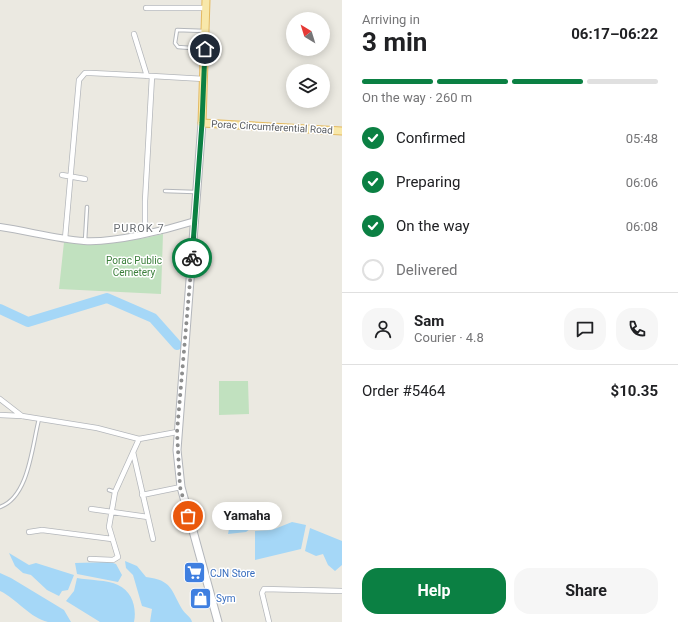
<!DOCTYPE html>
<html lang="en">
<head>
<meta charset="utf-8">
<style>
  :root { --surface:#fff; --page:#f6f6f6; --text:#202124; --muted:#757577; --line:#e0e0e0; --accent:#0b8043 }
  body { margin:0; font-family:Roboto,sans-serif; background:var(--page); color:var(--text); height:100vh; display:flex; flex-direction:column; font-size:15px; white-space:nowrap }
  * { box-sizing:border-box; margin:0 }
  p { font-size:13px; color:var(--muted) }
  .icon { flex:none; width:22px; height:22px; fill:none; stroke:currentColor; stroke-width:2; stroke-linecap:round; stroke-linejoin:round }
  .map { position:relative; flex:1; overflow:hidden }
  .drawer { display:flex; flex-direction:column; background:var(--surface); width:336px }
  .drawer>* { flex:none }
  .needle { width:26px; rotate:322deg }
  .controls { position:absolute; left:286px; top:12px; display:grid; gap:8px }
  .controls a { display:grid; place-items:center; width:44px; height:44px; border-radius:50%; background:var(--surface); box-shadow:0 2px 10px #0003; font-size:20px }
  .pin { position:absolute; display:grid; place-items:center; width:34px; height:34px; color:#fff; margin:-17px; border:2px solid #fff; border-radius:50%; box-shadow:0 1px 4px #0007 }
  .courier { position:absolute; display:grid; place-items:center; width:40px; height:40px; margin:-20px; border:3px solid #0b8043; border-radius:50%; background:#fff; color:#222; box-shadow:0 1px 5px #0007 }
  .bubble { position:absolute; height:28px; border-radius:14px; background:var(--surface); box-shadow:0 2px 10px #0003; font-size:13px; font-weight:700; line-height:28px; text-align:center }
  .overview em { font-style:normal; font-weight:700 }
  .overview div { display:flex; flex-direction:column-reverse }
  .overview { display:flex; align-items:center; justify-content:space-between; height:68px; padding:0 20px }
  h1 { font-size:26px; font-weight:700; line-height:30px }
  .bar { display:grid; grid-template-columns:repeat(4,1fr); gap:6px 4px; align-content:center; height:48px; padding:0 20px }
  .bar i { height:5px; border-radius:3px; background:var(--line) }
  .bar .on { background:var(--accent) }
  .bar p { grid-column:span 4 }
  .line { display:flex; align-items:center; gap:10px; padding:0 20px; border-top:1px solid var(--line) }
  .line div { flex:1 }
  .round { display:grid; place-items:center; flex:none; width:42px; height:42px; border-radius:16px; background:var(--page) }
  ol { padding:0 20px; list-style:none }
  li { display:flex; align-items:center; gap:12px; height:44px }
  li p { margin-inline-start:auto }
  li .icon { padding:4px; border-radius:50%; background:var(--accent); color:#fff; stroke-width:4 }
  li:last-child { color:var(--muted) }
  li i { width:22px; height:22px; border:2px solid var(--line); border-radius:50% }
  .primary-button { display:flex; gap:8px; margin-top:auto; padding:8px 20px }
  .primary-button a { flex:1; height:46px; border-radius:16px; background:var(--accent); color:#fff; font-size:16px; font-weight:700; line-height:46px; text-align:center }
  .primary-button a+a { background:var(--page); color:var(--text) }
  main { display:flex; flex:1; min-height:0 }
  .map>svg:first-child { display:block }
</style>
</head>
<body>
<main>
<div class="map">
<svg width="342" height="622" viewBox="0 0 342 622">
  <rect width="100%" height="100%" fill="#ebe9e1"/>
  <path fill="#c1e1bf" d="M163 234 161 294 59 289 64 242C97 245 131 242 163 234Z
    M219 381H248L249 414 219 415Z"/>
  <path fill="#a5d7f7" d="M250 521 254 526 246 532 228 534 230 524Z
    M292 522 306 525 301 549 255 560V531L272 530Z
    M310 528 342 541V565L335 571 328 565 323 554 316 556 305 551Z
    M9 553 29 565 36 563 74 575 68 590 62 591 59 596 47 590 31 575 23 573 15 566Z
    M125 561 137 566 146 577C172 580 171 590 182 609 185 614 191 617 192 622H150L152 609 142 606 133 575 126 568Z
    M110 562 116 564 122 575 118 582 77 574 75 563Z
    M0 573 11 578 64 610 71 622C64 622 55 622 48 622 30 618 17 599 0 591Z
    M77 578C88 580 108 580 118 585 132 591 137 608 134 622H100L66 601 74 591Z"/>
  <g fill="none" stroke-linecap="round" stroke-linejoin="round">
    <path stroke="#a5d7f7" stroke-width="10" d="M0 309 28 322 107 298 153 318 177 345"/>
    <defs>
      <path id="service" d="M204 49 178 47 175 43 177 30 205 31
        M165 191 195 192
        M85 241 87 207
        M109 490 115 492
        M0 507C29 497 32 446 39 419"/>
      <path id="minor" d="M146 8H205
        M134 34 147 76
        M62 175 85 179
        M145 233V201L152 76 204 79
        M65 239 79 80 85 73H91L152 76
        M0 399 22 416
        M0 415 22 416 97 428 139 439 177 432
        M133 452 153 539
        M142 495 181 487
        M91 509 148 517
        M29 532 42 530 112 539
        M90 559 113 560 118 557 109 527 115 492 139 439
        M269 622 262 593 264 589 342 591"/>
      <path id="tertiary" d="M0 227C28 231 56 239 84 241 114 243 166 230 195 221"/>
      <path id="secondary" d="M202 123 177 450 181 487 218 622"/>
      <path id="primary" d="M206 0 202 123 342 131"/>
    </defs>
    <use href="#service" stroke="#b4b7bb" stroke-width="4.5"/>
    <use href="#minor" stroke="#b4b7bb" stroke-width="6"/>
    <use href="#tertiary" stroke="#b4b7bb" stroke-width="8"/>
    <use href="#secondary" stroke="#b3b6bb" stroke-width="9"/>
    <use href="#primary" stroke="#e4ba61" stroke-width="9"/>
    <use href="#service" stroke="#fff" stroke-width="2.5"/>
    <use href="#minor" stroke="#fff" stroke-width="4.5"/>
    <use href="#tertiary" stroke="#fff" stroke-width="6"/>
    <use href="#secondary" stroke="#fff" stroke-width="7"/>
    <use href="#primary" stroke="#f8e8aa" stroke-width="7"/>
  </g>
  <g fill="none" stroke-linecap="round" stroke-linejoin="round">
    <path stroke="#8d8e8e" stroke-width="4" stroke-dasharray="0 7.2" d="M188 516 180 487 177 432 192 258"/>
    <path stroke="#0b8043" stroke-width="5" d="M192 258 202 123 205 49"/>
  </g>
  <defs>
    <symbol id="supermarket-square" viewBox="-11 -11 22 22"><rect x="-9" y="-9" width="18" height="18" rx="4" fill="#3f7fe0" stroke="#fff"/><path d="M-6-5.5h2.5l.6 2H6L4.5 2H-2.5L-4.4-4H-6ZM-1.5 3.2a1.3 1.3 0 1 0 .1 0ZM3 3.2a1.3 1.3 0 1 0 .1 0Z" fill="#fff"/></symbol>
    <symbol id="shop-square" viewBox="-11 -11 22 22"><rect x="-9" y="-9" width="18" height="18" rx="4" fill="#3f7fe0" stroke="#fff"/><path d="M-5-2.5h2.3a2.7 3.5 0 0 1 5.4 0H5L5.5 6h-11ZM-1.5-2.5h3a1.5 2.3 0 0 0-3 0Z" fill="#fff"/></symbol>
  </defs>
  <g fill-rule="evenodd">
    <use href="#supermarket-square" x="182" y="560" width="25" height="25"/>
    <use href="#shop-square" x="188" y="586" width="25" height="25"/>
  </g>
  <g text-anchor="middle" dominant-baseline="central" stroke-width="3" stroke-linejoin="round" paint-order="stroke">
    <g font-size="10" fill="#5a5d61" stroke="#fff">
      <text transform="translate(272 127) rotate(3)">Porac Circumferential Road</text>
    </g>
    <g font-size="10" fill="#3b7f3b" stroke="#fff">
      <text x="134" y="260">Porac Public<tspan x="134" dy="12">Cemetery</tspan></text>
    </g>
    <g font-size="10" fill="#366cbe" stroke="#fff" text-anchor="start">
      <text x="210" y="573">CJN Store</text>
      <text x="216" y="598">Sym</text>
    </g>
    <g font-size="11" letter-spacing="1" fill="#6b6f73" stroke="#fff">
      <text x="139" y="228">PUROK 7</text>
    </g>
  </g>
</svg>
<div class="controls">
<a><svg class="needle" viewBox="-14 -14 28 28"><path d="M0-13l5 13h-10z" fill="#e53935"/><path d="M0 13l5-13h-10z" fill="#757577"/></svg></a>
<a><svg class="icon" aria-label="layers" viewBox="0 0 24 24"><path d="M12 4l9 5-9 5-9-5zM3 14l9 5 9-5"/></svg></a>
</div>
<div class="pin" style="left:188px;top:516px;background:#ea580c"><svg class="icon" aria-label="bag" viewBox="0 0 24 24"><path d="M5 8h14l-1 12H6zM9 8a3 3 0 0 1 6 0"/></svg></div>
<div class="pin" style="left:205px;top:49px;background:#1f2937"><svg class="icon" aria-label="home" viewBox="0 0 24 24"><path d="M3 11l9-7 9 7M6 9v11h12V9"/></svg></div>
<div class="courier" style="left:192px;top:258px"><svg class="icon" aria-label="bike" viewBox="0 0 24 24"><circle cx="6" cy="16" r="4"/><circle cx="18" cy="16" r="4"/><path d="M6 16l4-8h5l3 8M10 8l3 8H6M13 5h3"/></svg></div>
<div class="bubble" style="left:212px;top:502px;width:70px">Yamaha</div>
</div>
<section class="drawer">
<div class="overview"><div><h1>3 min</h1><p>Arriving in</p></div><em>06:17–06:22</em></div>
<div class="bar"><i class="on"></i><i class="on"></i><i class="on"></i><i></i><p>On the way · 260 m</p></div>
<ol>
<li><svg class="icon" aria-label="check" viewBox="0 0 24 24"><path d="M5 12l5 5 9-10"/></svg>Confirmed<p>05:48</p></li>
<li><svg class="icon" aria-label="check" viewBox="0 0 24 24"><path d="M5 12l5 5 9-10"/></svg>Preparing<p>06:06</p></li>
<li><svg class="icon" aria-label="check" viewBox="0 0 24 24"><path d="M5 12l5 5 9-10"/></svg>On the way<p>06:08</p></li>
<li><i></i>Delivered</li>
</ol>
<div class="line" style="height:72px"><a class="round"><svg class="icon" aria-label="person" viewBox="0 0 24 24"><circle cx="12" cy="8" r="4"/><path d="M4 21q1-7 8-7t8 7"/></svg></a><div><b>Sam</b><p>Courier · 4.8</p></div><a class="round"><svg class="icon" aria-label="chat" viewBox="0 0 24 24"><path d="M4 5h16v11H9l-5 4z"/></svg></a><a class="round"><svg class="icon" aria-label="phone" viewBox="0 0 24 24"><path d="M5 4h4l2 5-3 2q2 4 5 5l2-3 5 2v4C11 20 4 13 5 4z"/></svg></a></div>
<div class="line" style="height:52px"><div>Order #5464</div><b>$10.35</b></div>
<div class="primary-button"><a>Help</a><a>Share</a></div>
</section>
</main>
</body>
</html>
